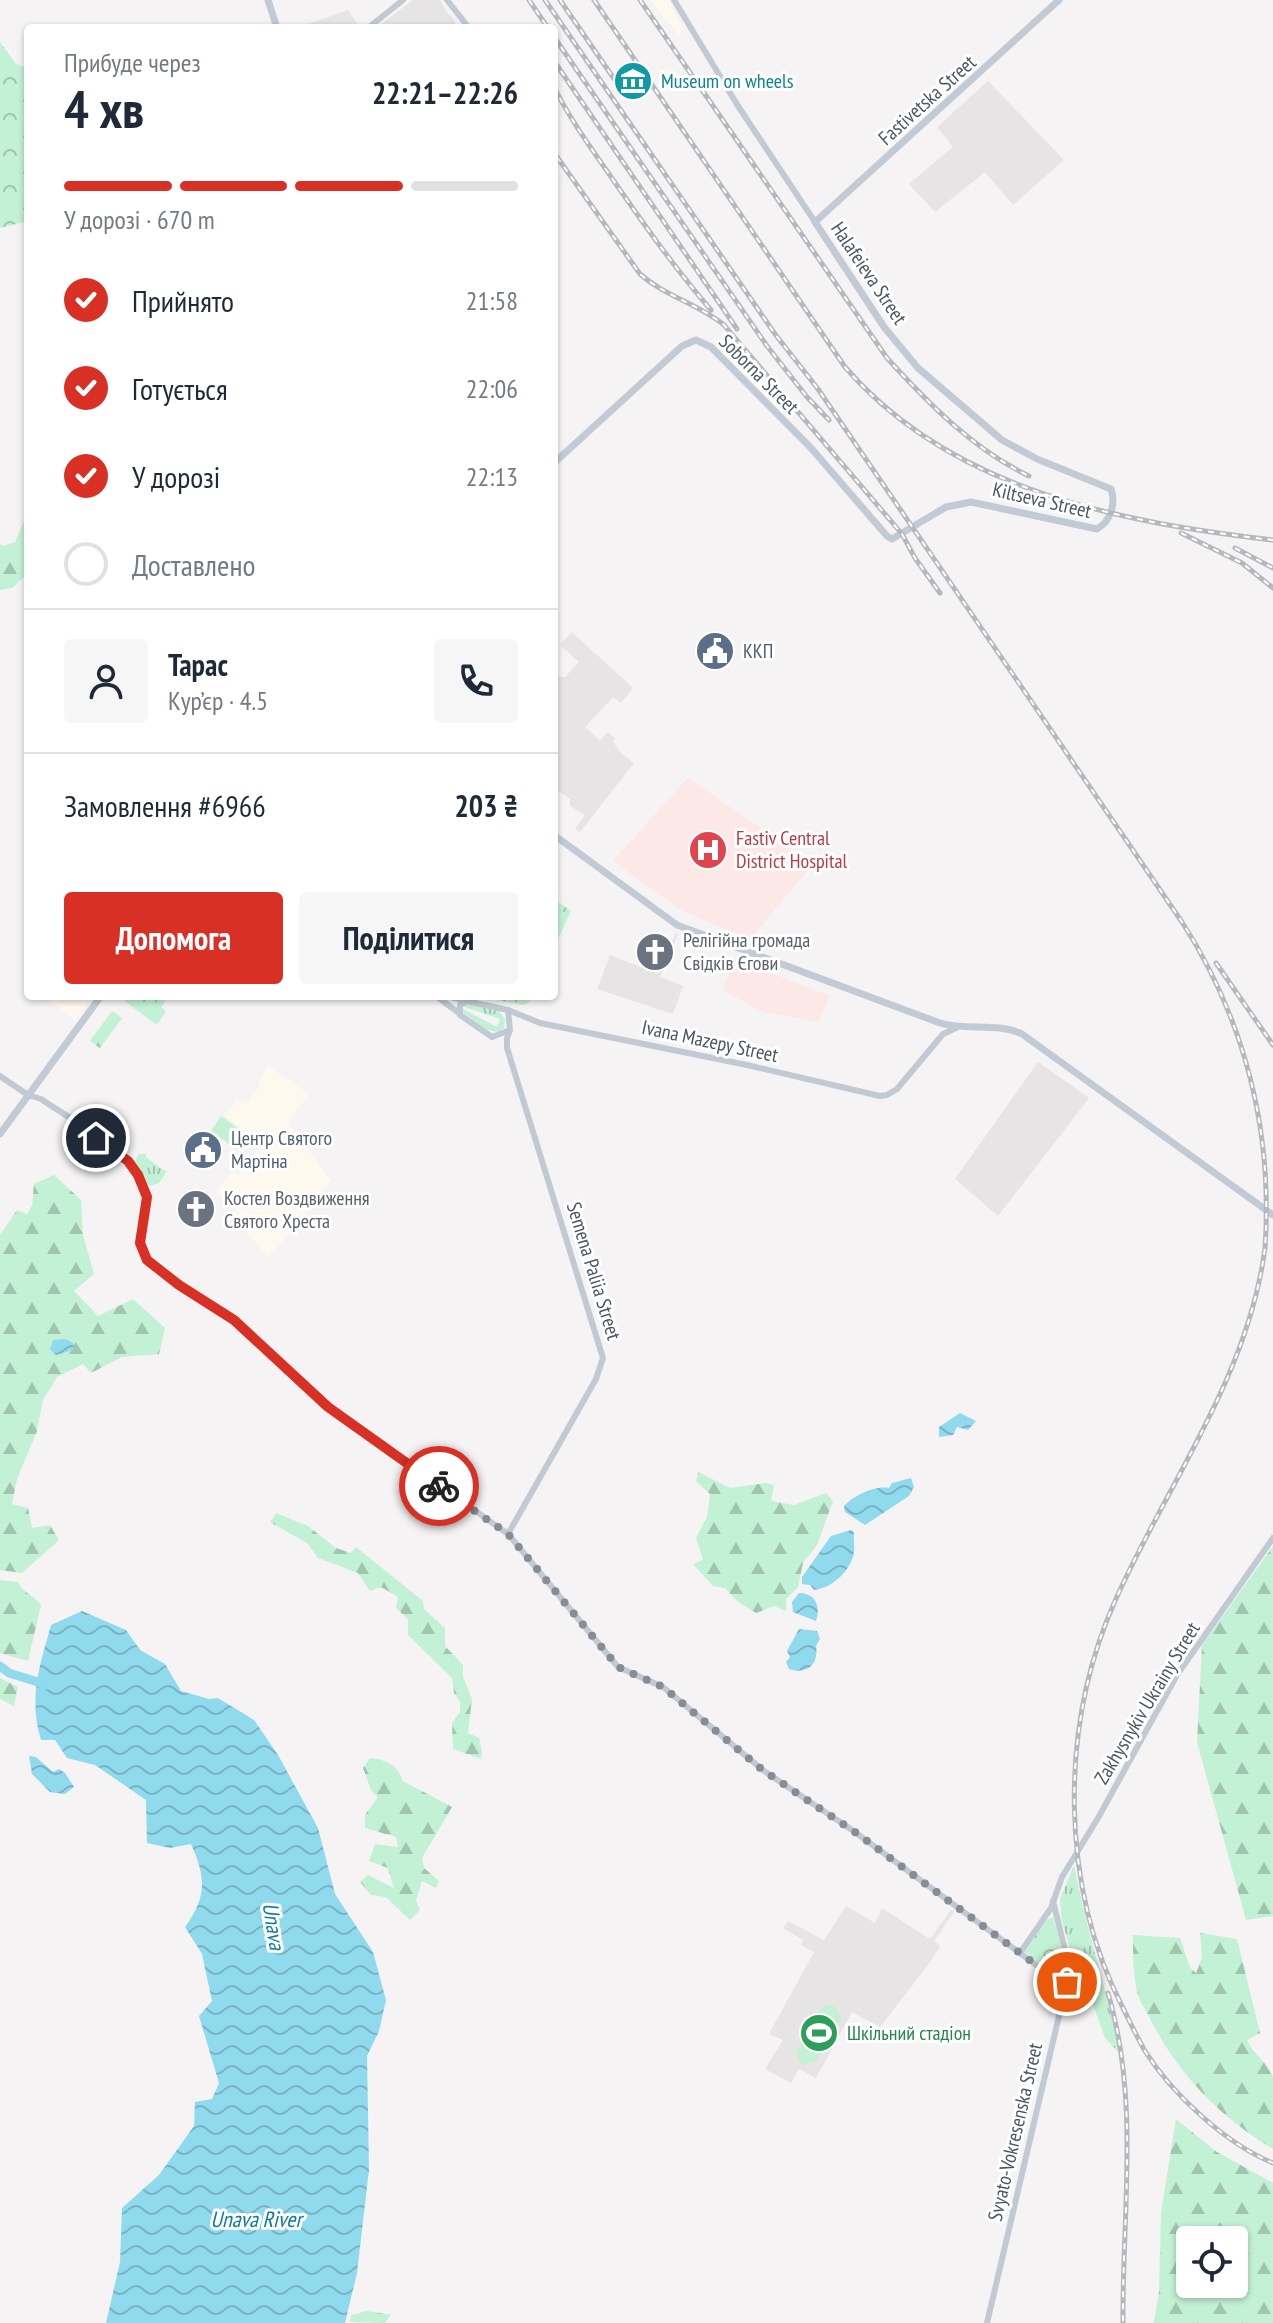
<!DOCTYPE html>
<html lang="uk">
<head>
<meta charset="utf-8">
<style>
  :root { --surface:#fff; --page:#f6f6f7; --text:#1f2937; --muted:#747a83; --line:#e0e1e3; --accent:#d93025 }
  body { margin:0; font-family:"PT Sans Narrow",sans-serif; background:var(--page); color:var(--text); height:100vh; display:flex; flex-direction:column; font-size:30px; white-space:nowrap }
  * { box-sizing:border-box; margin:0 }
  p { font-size:26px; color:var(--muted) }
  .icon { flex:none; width:44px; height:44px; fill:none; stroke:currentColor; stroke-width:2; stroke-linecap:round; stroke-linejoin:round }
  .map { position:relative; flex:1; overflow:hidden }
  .panel { position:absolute; left:24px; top:24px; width:534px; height:976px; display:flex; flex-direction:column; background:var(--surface); border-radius:8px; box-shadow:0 2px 6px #0004 }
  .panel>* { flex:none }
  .controls { position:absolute; left:1176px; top:2226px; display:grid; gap:16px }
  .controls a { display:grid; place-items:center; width:72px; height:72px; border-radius:8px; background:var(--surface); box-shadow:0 2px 6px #0004; font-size:40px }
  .pin { position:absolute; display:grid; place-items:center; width:68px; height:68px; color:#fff; margin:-34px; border:4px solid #fff; border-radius:50%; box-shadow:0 2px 8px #0007 }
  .courier { position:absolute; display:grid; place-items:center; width:80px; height:80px; margin:-40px; border:6px solid #d93025; border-radius:50%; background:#fff; color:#222; box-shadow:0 2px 10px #0007 }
  .overview em { font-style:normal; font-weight:700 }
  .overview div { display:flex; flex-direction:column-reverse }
  .overview { display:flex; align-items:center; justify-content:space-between; height:136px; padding:0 40px }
  h1 { font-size:52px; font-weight:700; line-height:60px }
  .bar { display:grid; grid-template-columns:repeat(4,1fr); gap:12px 8px; align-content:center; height:96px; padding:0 40px }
  .bar i { height:10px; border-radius:6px; background:var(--line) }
  .bar .active { background:var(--accent) }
  .bar p { grid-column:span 4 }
  .line { display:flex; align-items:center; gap:20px; padding:0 40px; border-top:2px solid var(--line) }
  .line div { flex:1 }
  .round { display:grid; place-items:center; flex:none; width:84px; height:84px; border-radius:8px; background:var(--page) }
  ol { padding:0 40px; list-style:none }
  li { display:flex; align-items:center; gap:24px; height:88px }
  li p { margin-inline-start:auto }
  li .icon { padding:8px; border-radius:50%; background:var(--accent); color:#fff; stroke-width:4 }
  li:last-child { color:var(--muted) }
  li i { width:44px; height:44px; border:4px solid var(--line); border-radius:50% }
  .primary-button { display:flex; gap:16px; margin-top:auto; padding:16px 40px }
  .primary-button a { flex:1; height:92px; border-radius:8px; background:var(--accent); color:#fff; font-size:32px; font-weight:700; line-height:92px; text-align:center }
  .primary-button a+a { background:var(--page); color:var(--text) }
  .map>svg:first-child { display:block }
</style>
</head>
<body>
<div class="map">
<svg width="1273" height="2323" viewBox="0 0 1273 2323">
  <defs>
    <pattern id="grass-tufts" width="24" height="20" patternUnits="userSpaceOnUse" patternTransform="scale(2)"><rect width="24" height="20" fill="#c3f1d5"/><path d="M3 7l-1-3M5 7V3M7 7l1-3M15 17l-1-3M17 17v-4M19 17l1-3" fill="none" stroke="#a0c6b0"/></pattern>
    <pattern id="forest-firs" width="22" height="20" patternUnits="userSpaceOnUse" patternTransform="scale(2)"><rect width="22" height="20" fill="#c3f1d5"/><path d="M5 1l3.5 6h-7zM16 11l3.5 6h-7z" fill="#a0c6b0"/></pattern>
    <pattern id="park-crowns" width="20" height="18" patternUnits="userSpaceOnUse" patternTransform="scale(2)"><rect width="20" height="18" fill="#c3f1d5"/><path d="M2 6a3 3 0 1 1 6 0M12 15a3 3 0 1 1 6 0" fill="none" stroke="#a0c6b0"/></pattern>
    <pattern id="water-waves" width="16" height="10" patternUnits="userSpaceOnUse" patternTransform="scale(2)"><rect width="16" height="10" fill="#90daee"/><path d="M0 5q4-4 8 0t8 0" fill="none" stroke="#78b4c4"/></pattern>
  </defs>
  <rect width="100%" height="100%" fill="#f5f3f3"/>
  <path fill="#fdf9ef" d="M650 0H669L684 29 678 35Z
    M44 996H93L75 1020Z
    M268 1066 309 1094 288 1123 331 1181 269 1258 233 1215 236 1208 216 1192 232 1171 239 1175 261 1143 222 1114 231 1108 237 1099 246 1105 260 1085 258 1083Z"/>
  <path fill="#e6e4e5" d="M413 0H440L446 12 454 19 457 28H376Z
    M348 10 357 23 356 28H297Z
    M988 81 1064 160 1013 205 985 172 935 212 909 184 953 147 937 127Z
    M572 632 633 688 621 703 613 697 585 727 600 741 607 732 615 738 613 742 621 753 634 763 580 832 575 829 585 815 570 806V799L554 788V677H565L579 662 560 645Z
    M676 933 678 934 660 977 683 986 673 1014 597 989 610 955 658 974Z
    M1038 1062 1089 1098 998 1216 955 1179Z
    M846 1906 875 1923 882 1908 930 1939 951 1910 954 1912 934 1941 940 1946 931 1961 880 2027 852 2012 816 2078 799 2069 791 2083 765 2069 783 2040 769 2034 814 1952 801 1945 803 1940 783 1928 788 1921 824 1940Z"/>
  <path fill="#fce8e6" d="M688 778 813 864 750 939 682 911 613 861Z
    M734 959 830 996 818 1022 761 1011 723 990Z"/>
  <path fill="url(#grass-tufts)" d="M466 1004 499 1011 505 1019 504 1028 497 1032 485 1029 462 1012 461 1008 497 1027 500 1019 462 1006Z
    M139 1154H146V1157L163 1170 167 1171 159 1183 150 1186 147 1184 135 1161Z
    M1074 1865C1086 1929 1107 1991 1121 2055L1105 2038 1091 1999 1079 1980 1062 1921 1060 1899Z"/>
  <path fill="url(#forest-firs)" fill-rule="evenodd" d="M28 520V581L24 577 12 588 0 590V544L3 546 15 542 23 523Z
    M112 1011 122 1018 100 1048 90 1041Z
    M54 1175 81 1200 83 1235 94 1274 74 1291 98 1316 133 1299 165 1328 159 1354 122 1357 91 1373 83 1364 57 1377 43 1400 37 1431 17 1479 12 1504 28 1508 32 1528 50 1525 59 1540 22 1573 0 1570V1235L17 1210 27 1214 32 1206 34 1184Z
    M698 1472 730 1488 766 1483 774 1485 771 1501 794 1505 826 1493 833 1501 817 1545 803 1563 798 1587 786 1599V1611L774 1606 756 1613 738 1602 725 1588 713 1586 693 1564 703 1560 696 1538 707 1517 710 1494 696 1481Z
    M276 1513 308 1526 336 1548 351 1553 356 1547 423 1601 424 1609 445 1628V1646L463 1665V1677L472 1699 468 1733 479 1738 482 1751 481 1759 453 1749 452 1723 460 1712V1702L454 1693 452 1678 408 1635V1619L396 1608 398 1597 381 1587 370 1591 358 1573 318 1558 307 1543 270 1522Z
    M1273 1546V1916L1246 1920 1197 1742 1202 1645Z
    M0 1580 18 1582C23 1594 35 1595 41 1605L28 1661 0 1653Z
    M0 1678 18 1687 14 1706 0 1699Z
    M370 1758C386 1760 397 1764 403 1781L452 1807 422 1858 424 1868 439 1881 436 1888 422 1881 416 1900 420 1910 410 1920 386 1897 371 1895 360 1882 368 1875 394 1888 388 1868 369 1861 375 1844 398 1847 396 1837 365 1828V1815L378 1797 371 1790 363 1768Z
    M1200 1933 1237 1939 1260 2033 1247 2040C1253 2055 1268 2062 1273 2077V2149C1220 2117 1179 2075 1150 2019 1146 2010 1139 2001 1137 1991 1133 1973 1133 1954 1133 1935L1180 1938 1190 1967 1196 1973 1202 1958Z
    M1176 2119 1217 2152 1273 2183V2323H1154L1159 2292 1161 2213ZM1190 2240H1234V2284H1190Z
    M367 2311 391 2315 385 2323 350 2322 351 2315Z"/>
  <path fill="url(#park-crowns)" d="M0 42 16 64 28 68V221L0 228Z
    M554 899 571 911 554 948Z
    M124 996H163L167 999 161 1007 166 1011 157 1025 122 999Z
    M474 996H532L528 1003 523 1005Z
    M1053 1917 1065 1960V1973L1062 1976H1056L1025 1952 1045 1921Z"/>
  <path fill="#c3f1d5" d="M221 1116 247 1135 236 1149 211 1131Z
    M826 2005 836 2007 841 2019 816 2061 803 2064 798 2061 796 2052 820 2009Z"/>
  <path fill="url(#water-waves)" d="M66 1339 74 1344 73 1350 56 1355 50 1349 53 1340Z
    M960 1413 976 1421 968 1430 957 1427 953 1435 939 1437V1427Z
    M911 1478 914 1487 909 1496 865 1525 845 1512 844 1506C854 1496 874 1485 889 1488L892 1483Z
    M851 1530 854 1532C853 1538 855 1545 854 1552 851 1571 832 1588 814 1590L810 1585 802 1584V1577L831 1536Z
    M799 1593C816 1593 821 1607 816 1621L793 1612 792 1602Z
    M82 1611 126 1630 140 1650 165 1664 181 1691 209 1699 218 1698 254 1720 278 1755 318 1828 335 1894 373 1952 386 2000 379 2031 367 2056 369 2170 357 2273 345 2323H106L120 2262 122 2208 159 2175 194 2126 195 2102 212 2099 219 2083 199 2016 212 2001 202 1954 185 1927C207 1897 206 1877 191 1844L170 1848 147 1843 146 1800 95 1765 67 1758 55 1740H41C28 1698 40 1665 51 1625Z
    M799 1629 817 1631 820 1639 816 1646C819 1665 807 1675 789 1669L786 1662 790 1657 787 1651Z
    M29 1756 36 1757 53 1772 59 1769 65 1773 74 1787 65 1794 50 1792 32 1774Z"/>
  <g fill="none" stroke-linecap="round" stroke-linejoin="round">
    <path stroke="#90daee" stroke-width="9" d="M0 1666 9 1673 48 1685"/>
    <path stroke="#c1cad2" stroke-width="6" d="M447 0 469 28
      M674 0 738 106 815 222
      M368 28 403 0
      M436 996 459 1013
      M448 996 466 1001
      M508 1010 510 1030 492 1037 460 1015V1005L466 1001 508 1010 540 1023 747 1065 880 1096 887 1095 897 1089 943 1034 956 1028
      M0 1076 28 1095 41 1099C73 1121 144 1158 147 1200 148 1217 139 1232 141 1250L147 1260 165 1275 249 1332 328 1407 508 1534 618 1667 663 1687 764 1771 852 1830 1054 1978 1064 1992
      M508 1534 596 1379 603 1358 507 1048V1038L510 1030
      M1020 1953 1051 1908 1062 1877 1098 1818 1177 1675 1273 1538
      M987 2323 1067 1982 1069 1966 1053 1901"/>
    <path stroke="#c1cbd6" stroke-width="7" d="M268 0 277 28
      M554 463 682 346 696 340 711 347 811 448 887 536 892 539 946 507 971 502 1097 529C1111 521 1116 503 1111 489L1037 459 1002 440 918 368 884 327 815 222 1059 0
      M554 835 677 925 940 1023C967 1031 996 1022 1022 1034L1273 1215
      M0 1134 101 996"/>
    <defs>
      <path id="rail" d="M529 0 548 28
        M545 0 775 334 818 389 1182 922C1245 1020 1273 1131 1265 1248 1248 1378 1167 1484 1115 1601 1059 1727 1060 1886 1123 2008 1130 2022 1137 2037 1145 2051 1172 2094 1226 2144 1273 2163
        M560 0 619 86
        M594 0 845 367C951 490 1119 522 1273 540
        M640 0 887 358C928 403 974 450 1029 476
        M554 37 767 346 807 397 829 420
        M554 61 737 329
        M554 87C569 117 588 144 607 171 640 219 673 266 711 310
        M557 157 640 274C665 296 698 304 724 325L902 534 915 558 940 593
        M1181 533 1242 563 1273 588
        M1235 548 1273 568
        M1216 963 1273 1045
        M1108 1993C1140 2101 1122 2213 1123 2323"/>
    </defs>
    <use href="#rail" stroke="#b5b8bd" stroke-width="5"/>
    <use href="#rail" stroke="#fff" stroke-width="2" stroke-dasharray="6" stroke-linecap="butt"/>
  </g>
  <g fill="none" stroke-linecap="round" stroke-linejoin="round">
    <path stroke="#868d94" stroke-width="8" stroke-dasharray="0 14.4" d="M439 1486 508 1534 618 1667 663 1687 764 1771 852 1830 1020 1953 1054 1978 1064 1992 1067 1982"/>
    <path stroke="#d93025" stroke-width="10" d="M96 1138 128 1161 138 1175 147 1197 140 1243 147 1260 179 1285 234 1320 328 1407 439 1486"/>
  </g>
  <defs>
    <symbol id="museum-disc" viewBox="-11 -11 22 22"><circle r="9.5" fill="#0f9aa8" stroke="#fff"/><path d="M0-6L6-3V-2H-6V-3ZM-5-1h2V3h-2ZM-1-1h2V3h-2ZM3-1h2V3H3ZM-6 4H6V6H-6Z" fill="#fff"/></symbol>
    <symbol id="civic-disc" viewBox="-11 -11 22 22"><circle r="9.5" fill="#5c6f8a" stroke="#fff"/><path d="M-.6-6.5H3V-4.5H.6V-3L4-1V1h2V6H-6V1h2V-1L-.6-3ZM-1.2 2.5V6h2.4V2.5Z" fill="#fff"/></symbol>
    <symbol id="hospital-disc" viewBox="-11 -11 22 22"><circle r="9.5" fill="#e0444e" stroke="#fff"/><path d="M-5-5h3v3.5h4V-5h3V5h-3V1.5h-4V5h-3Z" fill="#fff"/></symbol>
    <symbol id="church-disc" viewBox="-11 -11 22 22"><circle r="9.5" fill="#6b7280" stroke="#fff"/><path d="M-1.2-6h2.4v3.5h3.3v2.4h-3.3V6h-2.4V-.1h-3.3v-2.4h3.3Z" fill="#fff"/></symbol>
    <symbol id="stadium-disc" viewBox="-11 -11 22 22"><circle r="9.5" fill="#2e9e5b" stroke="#fff"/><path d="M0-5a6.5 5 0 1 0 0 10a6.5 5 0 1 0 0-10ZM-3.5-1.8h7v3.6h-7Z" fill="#fff"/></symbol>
  </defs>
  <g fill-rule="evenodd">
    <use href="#museum-disc" x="611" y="59" width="44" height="44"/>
    <use href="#civic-disc" x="693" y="629" width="44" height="44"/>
    <use href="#hospital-disc" x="686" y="828" width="44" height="44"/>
    <use href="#church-disc" x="633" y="930" width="44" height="44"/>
    <use href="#civic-disc" x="181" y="1128" width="44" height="44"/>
    <use href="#church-disc" x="174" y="1187" width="44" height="44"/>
    <use href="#stadium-disc" x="797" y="2011" width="44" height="44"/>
  </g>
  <g text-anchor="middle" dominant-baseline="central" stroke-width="6" stroke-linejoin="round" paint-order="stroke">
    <g font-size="20" fill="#0d838f" stroke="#fff" text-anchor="start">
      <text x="661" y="81">Museum on wheels</text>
    </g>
    <g font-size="20" fill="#4a5661" stroke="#fff">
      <text transform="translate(927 100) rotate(-42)">Fastivetska Street</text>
      <text transform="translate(869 273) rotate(56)">Halafeieva Street</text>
      <text transform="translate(759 374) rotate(45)">Soborna Street</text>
      <text transform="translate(1042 500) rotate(13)">Kiltseva Street</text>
      <text transform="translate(710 1041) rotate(12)">Ivana Mazepy Street</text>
      <text transform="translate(594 1271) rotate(73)">Semena Paliia Street</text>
      <text transform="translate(1147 1703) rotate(-59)">Zakhysnykiv Ukrainy Street</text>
      <text transform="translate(1015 2132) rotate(-77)">Svyato-Vokresenska Street</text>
    </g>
    <g font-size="20" fill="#4e5e75" stroke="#fff" text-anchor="start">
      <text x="743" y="651">ККП</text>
      <text x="231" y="1138">Центр Святого<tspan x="231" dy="23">Мартіна</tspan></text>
    </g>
    <g font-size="20" fill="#be3a42" stroke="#fff" text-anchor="start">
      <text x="736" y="838">Fastiv Central<tspan x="736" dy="23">District Hospital</tspan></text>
    </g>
    <g font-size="20" fill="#5b616d" stroke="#fff" text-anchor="start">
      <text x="683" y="940">Релігійна громада<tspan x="683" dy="23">Свідків Єгови</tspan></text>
      <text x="224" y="1198">Костел Воздвиження<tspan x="224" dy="23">Святого Хреста</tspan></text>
    </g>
    <g font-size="20" fill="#27864d" stroke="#fff" text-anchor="start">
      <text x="847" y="2033">Шкільний стадіон</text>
    </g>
    <g font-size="22" font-style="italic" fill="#0c7c9b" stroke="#fff">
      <text transform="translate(274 1926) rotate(81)">Unava</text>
      <text x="256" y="2219">Unava River</text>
    </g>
  </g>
</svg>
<div class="controls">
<a><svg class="icon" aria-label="locate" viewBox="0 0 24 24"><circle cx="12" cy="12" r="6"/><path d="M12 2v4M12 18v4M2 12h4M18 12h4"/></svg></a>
</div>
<div class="pin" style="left:1067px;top:1982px;background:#ea580c"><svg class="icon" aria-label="bag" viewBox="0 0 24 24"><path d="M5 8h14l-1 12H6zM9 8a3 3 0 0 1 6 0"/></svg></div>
<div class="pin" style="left:96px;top:1138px;background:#1f2937"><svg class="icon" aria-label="home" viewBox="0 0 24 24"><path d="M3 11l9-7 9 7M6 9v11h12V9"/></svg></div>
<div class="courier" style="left:439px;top:1486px"><svg class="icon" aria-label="bike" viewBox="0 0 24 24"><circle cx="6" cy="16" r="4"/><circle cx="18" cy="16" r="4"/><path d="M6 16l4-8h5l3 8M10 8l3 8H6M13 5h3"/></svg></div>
<section class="panel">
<div class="overview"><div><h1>4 хв</h1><p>Прибуде через</p></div><em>22:21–22:26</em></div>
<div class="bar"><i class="active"></i><i class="active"></i><i class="active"></i><i></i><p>У дорозі · 670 m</p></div>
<ol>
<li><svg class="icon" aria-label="check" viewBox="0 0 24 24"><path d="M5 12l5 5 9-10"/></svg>Прийнято<p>21:58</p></li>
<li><svg class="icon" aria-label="check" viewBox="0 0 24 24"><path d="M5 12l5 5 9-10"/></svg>Готується<p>22:06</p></li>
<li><svg class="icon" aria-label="check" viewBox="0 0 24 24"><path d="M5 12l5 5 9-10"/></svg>У дорозі<p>22:13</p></li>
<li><i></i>Доставлено</li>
</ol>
<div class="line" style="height:144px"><a class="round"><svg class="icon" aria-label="person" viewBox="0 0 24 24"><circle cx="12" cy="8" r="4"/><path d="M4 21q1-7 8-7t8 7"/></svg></a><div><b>Тарас</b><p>Кур’єр · 4.5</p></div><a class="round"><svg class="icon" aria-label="phone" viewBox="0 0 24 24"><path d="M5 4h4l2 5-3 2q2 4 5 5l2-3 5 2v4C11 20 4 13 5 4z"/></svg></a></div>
<div class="line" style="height:104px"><div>Замовлення #6966</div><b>203 ₴</b></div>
<div class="primary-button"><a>Допомога</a><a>Поділитися</a></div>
</section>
</div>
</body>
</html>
